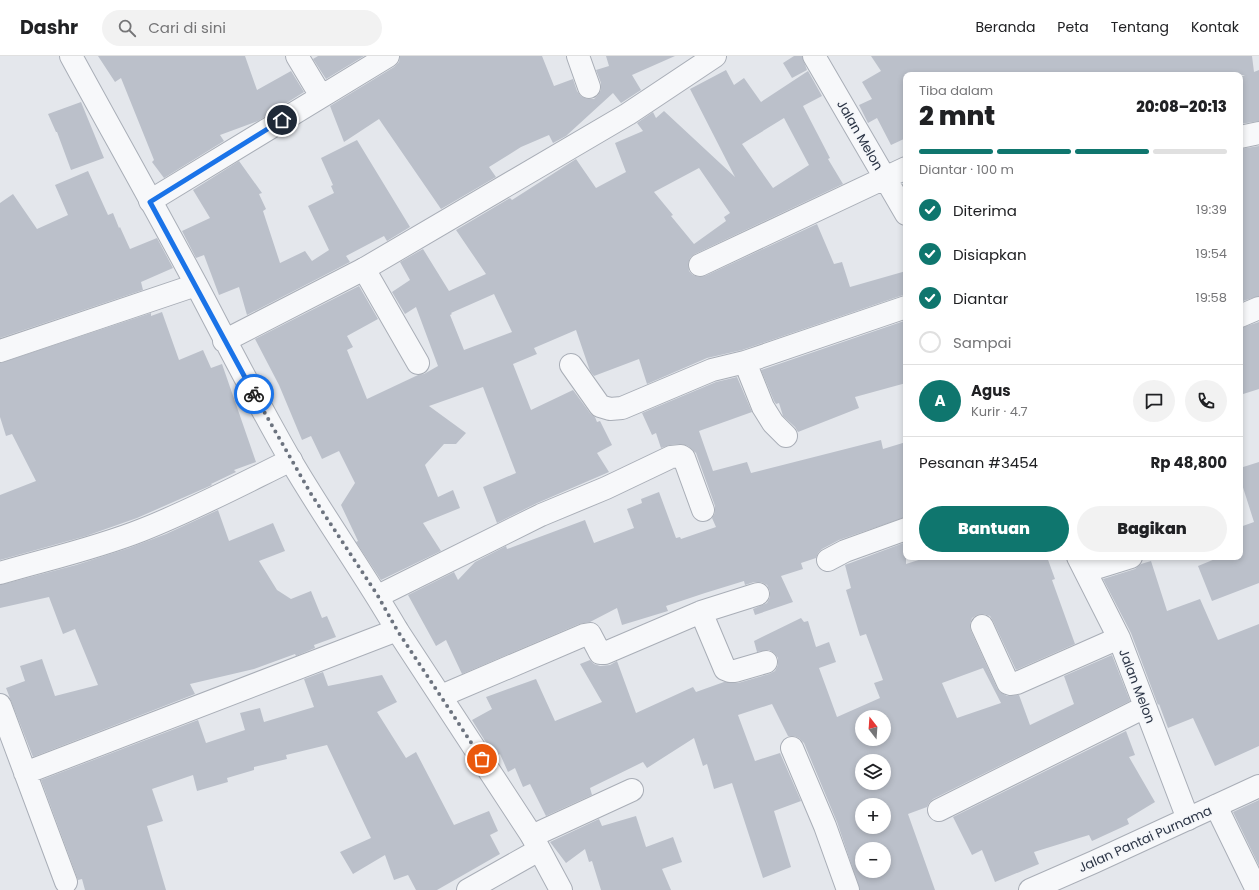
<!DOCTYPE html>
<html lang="id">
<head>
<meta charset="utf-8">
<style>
  :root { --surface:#fff; --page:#f2f2f2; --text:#202124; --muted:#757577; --line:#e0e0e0; --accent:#0f766e }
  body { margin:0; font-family:Poppins,sans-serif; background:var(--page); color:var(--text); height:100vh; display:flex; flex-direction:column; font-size:15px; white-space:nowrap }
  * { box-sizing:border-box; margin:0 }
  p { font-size:13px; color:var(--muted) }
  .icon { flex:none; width:22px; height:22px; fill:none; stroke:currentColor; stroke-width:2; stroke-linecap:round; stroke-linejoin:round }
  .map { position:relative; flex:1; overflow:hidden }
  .details { position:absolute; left:903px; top:16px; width:340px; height:488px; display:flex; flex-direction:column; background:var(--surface); border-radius:8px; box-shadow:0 2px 6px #0003 }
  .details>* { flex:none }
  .needle { width:26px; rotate:343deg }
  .buttons { position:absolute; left:855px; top:654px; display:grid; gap:8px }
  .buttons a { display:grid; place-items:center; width:36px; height:36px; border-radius:50%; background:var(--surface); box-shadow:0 2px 6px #0003; font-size:20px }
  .pin { position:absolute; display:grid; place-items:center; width:34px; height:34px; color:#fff; margin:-17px; border:2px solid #fff; border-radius:50%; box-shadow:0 1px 4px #0007 }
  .courier { position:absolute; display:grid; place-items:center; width:40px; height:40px; margin:-20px; border:3px solid #1a73e8; border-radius:50%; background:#fff; color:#222; box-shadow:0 1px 5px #0007 }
  .headline em { font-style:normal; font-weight:800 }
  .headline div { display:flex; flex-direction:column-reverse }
  .headline { display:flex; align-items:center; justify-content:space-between; height:68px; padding:0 16px }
  h1 { font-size:26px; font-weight:800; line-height:30px }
  .bar { display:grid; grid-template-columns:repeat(4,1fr); gap:6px 4px; align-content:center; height:48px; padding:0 16px }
  .bar i { height:5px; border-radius:3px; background:var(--line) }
  .bar .active { background:var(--accent) }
  .bar p { grid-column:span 4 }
  .line { display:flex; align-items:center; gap:10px; padding:0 16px; border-top:1px solid var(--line) }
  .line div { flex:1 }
  .round { display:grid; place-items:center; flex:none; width:42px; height:42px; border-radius:21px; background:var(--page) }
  ol { padding:0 16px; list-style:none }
  li { display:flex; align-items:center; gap:12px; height:44px }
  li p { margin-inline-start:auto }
  li .icon { padding:4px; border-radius:50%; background:var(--accent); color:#fff; stroke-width:4 }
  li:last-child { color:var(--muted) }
  li i { width:22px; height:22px; border:2px solid var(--line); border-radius:50% }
  .primary-button { display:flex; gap:8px; margin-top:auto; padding:8px 16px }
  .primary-button a { flex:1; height:46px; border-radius:24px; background:var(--accent); color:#fff; font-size:16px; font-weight:800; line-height:46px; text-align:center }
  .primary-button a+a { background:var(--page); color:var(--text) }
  header { display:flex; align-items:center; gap:24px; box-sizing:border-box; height:56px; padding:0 20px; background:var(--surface); border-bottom:1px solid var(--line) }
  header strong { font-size:19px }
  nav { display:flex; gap:22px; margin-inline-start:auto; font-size:14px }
  .search { width:280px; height:36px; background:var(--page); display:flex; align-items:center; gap:10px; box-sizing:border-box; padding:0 14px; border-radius:22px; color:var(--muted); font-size:15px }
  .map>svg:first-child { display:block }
</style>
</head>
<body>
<header>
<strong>Dashr</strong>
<div class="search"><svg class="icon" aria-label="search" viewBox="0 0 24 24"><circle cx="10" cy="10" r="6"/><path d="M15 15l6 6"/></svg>Cari di sini</div>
<nav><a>Beranda</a><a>Peta</a><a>Tentang</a><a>Kontak</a></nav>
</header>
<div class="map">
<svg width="1259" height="834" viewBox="0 0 1259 834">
  <rect width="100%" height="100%" fill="#e4e7ec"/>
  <path fill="#bbc0ca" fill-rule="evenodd" d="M98 0H245L257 34 291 15 304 36 258 65 220 79 224 85 164 122 152 106 154 104 121 22 115 26Z
    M318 0H364L326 23 313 3Z
    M400 0H542L554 30 573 23 577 35 581 40 587 43H594L598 39 601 34V27L596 14 609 10 606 0H675L632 19 641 34 621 47 613 37 566 80 553 87 549 79 521 91 489 111 496 121 441 153 379 63 344 86 330 50 394 11 399 6Z
    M794 0H802L807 14 792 22 783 7Z
    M871 0H1252L1254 16 1259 14V65L1240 68V21L1245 19H906V82L891 89 877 62 868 67 859 49 872 43 862 26 881 15Z
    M726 14 734 29 744 22 761 46 808 15 822 40 803 50 830 102 828 103 843 128 695 198 690 202 688 208 689 215 693 219 699 221 705 220 817 168 834 208 842 206 850 231 906 215V238L742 294 707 302 647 328 639 303 594 320 590 315 576 274 534 292 537 298 513 308 531 354 573 334 590 357 595 361 597 366 600 365 612 389 597 397 609 416 535 448 497 467 483 431 516 417 483 331 429 350 466 377 456 388H444L425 409 438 441 453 434 460 452 423 467 441 495 381 524 356 486 358 485 341 449 355 427 339 395 322 403 311 380 302 384 279 329 255 283 359 230 378 263 347 280 353 291 347 294 367 343 418 319 424 318 438 310 416 251 405 258 392 236 410 224 400 206 423 193 449 235 486 218 456 174 510 142 512 144 576 103 596 132 626 116 615 87 643 75 637 67 653 56 656 62 664 55 735 121 690 33ZM784 62 809 109 773 132 742 88ZM699 112 730 157 724 161 726 165 694 188 671 160 673 159 654 136ZM494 238 512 276 464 294 450 259 452 258 451 257Z
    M81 46 104 102 71 114 57 76H56L48 58Z
    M357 84 410 171 387 185 384 180 346 200 350 206 247 259 239 231 219 239 204 199 196 202 182 175 210 162 193 134 239 105 262 137 259 138 266 153 263 155 280 207 305 195 312 205 329 194 308 150 334 137 331 130 333 129 321 102Z
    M1259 90V240L1240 246V93Z
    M88 115 108 159 113 157 119 172 120 171 130 193 157 182 173 212 141 226 143 234 0 282V147L13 138 37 173 68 159 55 129Z
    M162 256 179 304 203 294 211 312 222 308 256 406 234 414 236 416 211 428 212 429 137 462 86 480 0 504V439L36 425 12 378 6 380 0 361V307L151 257V260Z
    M904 265 906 270V327L855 341 859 352 798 376 795 371 783 360 779 347 776 348 774 345 761 314Z
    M1259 266V333L1240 339V272Z
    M737 321 752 356 699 375 713 415 747 406 751 417 881 384 883 393 906 386V461L839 484 822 493 818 497 816 502 801 507 803 513 781 520 793 546 755 559 753 553 767 547 770 541V535L767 529 761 526H754L745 529 744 525 705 537 666 550 668 555 622 569 617 552 590 566 579 568 462 618 446 584 436 590 408 539 454 516 458 524 475 506 506 490 507 493 585 464 594 487 634 472 627 453 642 447 641 443 659 436 676 482 680 481 681 483 716 471 712 462 715 457V450L696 397 688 390 680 388 670 389 661 392 656 377 652 379 642 357 716 326Z
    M1259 406V527L1212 545 1198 510 1220 501H1240V471L1254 466 1240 422V412Z
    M218 454 229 485 273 467 285 495 259 505 277 534 291 543 311 535 322 562 327 560 336 581 314 589 315 592 296 600 295 598 254 613 190 628 195 638 33 701 6 632 25 625 20 610 42 603 55 640 98 629 75 573 63 578 49 541 0 552V529L76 509 129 492 166 478Z
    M906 486V508L928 501H1047L1055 523 1052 524 1075 588 1016 614 993 565 990 560 984 558 977 559 972 562 970 568 971 575 997 632 1000 636 1007 640 1019 639 1030 669 1074 648 1064 620 1112 599 1130 645 933 743 929 747 927 751 908 758 935 834H860L837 766 804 687 799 682 794 680H788L772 648 738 659 755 705 780 697 801 745 774 755 791 811 763 822 732 727 714 733 707 708 703 710 694 682 647 712 643 706 590 732 592 739 546 760 530 728 523 731 515 712 508 716 500 698 495 701 472 664 492 653 486 641 536 623 555 665 602 646 580 608 590 604 594 608 600 610 610 609 617 605 636 657 693 631 696 636 724 626 738 627 769 618 775 615 778 609V602L774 597 769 594 757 596 754 585 801 562 804 566 808 565 816 591 829 586 836 606 819 612 837 661 880 642 874 627 883 624 866 578 860 580 846 534 851 532 845 509ZM983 612 1001 647 957 662 942 627ZM862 661H884V683H862ZM862 705H884V727H862ZM862 749H884V771H862ZM862 793H884V815H862Z
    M1151 505 1167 555 1200 543 1218 584 1259 568V690L1215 710 1193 662 1168 672 1159 648 1158 649 1131 577 1103 523 1135 513 1141 508Z
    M323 616 328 630 382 619 397 646 377 656 406 702 416 696 454 769 489 755 498 775 490 779 500 798 437 834H416L408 819 394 824 385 799 353 818 340 796 371 782 327 689 286 699 287 703 254 711V714L227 722 228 726 197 735 193 719 152 733 163 765 147 770 166 834H85L82 823 78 824 41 724 198 664 206 687 245 674 240 657 260 652 264 666 314 651 304 623Z
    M1126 675 1135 699 1129 701 1155 746 1127 763 1129 768 1092 785 1089 779 1034 796 1039 808 995 826 982 794 972 799 953 761Z
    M1259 744V810L1233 756Z
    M636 760 646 791 673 781 682 806 662 813 671 834H601L592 805 589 806 585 793 566 807 550 786 599 763 602 770Z"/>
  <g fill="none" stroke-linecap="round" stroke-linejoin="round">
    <defs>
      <path id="minor" d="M297 0 321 40
        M578 0 589 31
        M814 0 906 158
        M1240 81 1259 77
        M150 145 388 0
        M700 209 906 112
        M364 213 418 307
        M1240 260 1259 252
        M0 295 196 229
        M745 306 763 351 773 367 786 380
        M571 309 600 350 610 353 622 352 712 314 745 306 906 251
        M1078 501 1119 582 1188 763
        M828 504 845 495 906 473
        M1086 515 1131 501
        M0 517C48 503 97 492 142 474 193 454 242 428 291 404
        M378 540 541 459 606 432 671 401 681 400 684 402 703 454
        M701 556 725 613 730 615H735L766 606
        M982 570 1008 627 1011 628 1017 627 1119 582
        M441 640 584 579 590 578 600 597H605L701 556 758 538
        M0 649 66 826
        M792 692 825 770 848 834
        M25 717 397 574
        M1216 750 1257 834
        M939 754 1145 651
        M532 780 632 734
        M468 834 539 794"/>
      <path id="tertiary" d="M71 0C113 77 156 153 197 230 228 289 258 348 291 405 325 463 364 517 397 574L532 780 561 834
        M224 285 364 213 628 58 715 0
        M1030 834 1094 806 1259 730"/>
    </defs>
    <use href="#minor" stroke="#a9aeb7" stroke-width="24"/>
    <use href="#tertiary" stroke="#a9aeb7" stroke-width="24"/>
    <use href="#minor" stroke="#f7f8fa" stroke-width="22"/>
    <use href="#tertiary" stroke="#f7f8fa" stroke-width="22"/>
  </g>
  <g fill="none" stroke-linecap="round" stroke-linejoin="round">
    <path stroke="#6c737f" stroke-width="4" stroke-dasharray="0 7.2" d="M254 338 311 438 378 540 397 574 482 703"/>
    <path stroke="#1a73e8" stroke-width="5" d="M254 338 150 146 282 64"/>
  </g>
  <g text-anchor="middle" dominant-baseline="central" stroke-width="3" stroke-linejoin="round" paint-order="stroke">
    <g font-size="13" fill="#2b3445" stroke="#f4f6f9">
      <text transform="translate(860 79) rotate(60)">Jalan Melon</text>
      <text transform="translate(1137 630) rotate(69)">Jalan Melon</text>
      <text transform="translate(1145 783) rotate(-24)">Jalan Pantai Purnama</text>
    </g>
  </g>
</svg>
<div class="buttons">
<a><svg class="needle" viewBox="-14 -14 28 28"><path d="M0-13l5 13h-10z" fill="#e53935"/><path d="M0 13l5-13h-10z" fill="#757577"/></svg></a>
<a><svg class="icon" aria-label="layers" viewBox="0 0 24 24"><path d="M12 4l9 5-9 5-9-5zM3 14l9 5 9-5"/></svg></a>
<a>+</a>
<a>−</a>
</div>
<div class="pin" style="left:482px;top:703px;background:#ea580c"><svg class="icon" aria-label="bag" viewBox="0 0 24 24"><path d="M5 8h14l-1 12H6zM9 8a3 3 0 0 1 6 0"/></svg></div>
<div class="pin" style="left:282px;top:64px;background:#1f2937"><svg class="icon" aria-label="home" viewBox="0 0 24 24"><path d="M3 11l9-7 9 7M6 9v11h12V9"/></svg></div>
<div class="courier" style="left:254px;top:338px"><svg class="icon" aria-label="bike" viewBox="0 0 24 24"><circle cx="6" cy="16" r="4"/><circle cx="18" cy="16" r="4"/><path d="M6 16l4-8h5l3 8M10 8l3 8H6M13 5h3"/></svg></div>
<section class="details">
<div class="headline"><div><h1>2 mnt</h1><p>Tiba dalam</p></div><em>20:08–20:13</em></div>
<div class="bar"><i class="active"></i><i class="active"></i><i class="active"></i><i></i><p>Diantar · 100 m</p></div>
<ol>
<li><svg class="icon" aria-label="check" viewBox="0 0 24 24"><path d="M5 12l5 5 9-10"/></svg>Diterima<p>19:39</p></li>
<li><svg class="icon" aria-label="check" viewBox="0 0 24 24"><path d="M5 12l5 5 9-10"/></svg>Disiapkan<p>19:54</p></li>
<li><svg class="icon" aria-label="check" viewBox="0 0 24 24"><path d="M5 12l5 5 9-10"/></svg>Diantar<p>19:58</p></li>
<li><i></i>Sampai</li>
</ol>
<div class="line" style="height:72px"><b class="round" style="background:var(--accent);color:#fff">A</b><div><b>Agus</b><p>Kurir · 4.7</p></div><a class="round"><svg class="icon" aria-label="chat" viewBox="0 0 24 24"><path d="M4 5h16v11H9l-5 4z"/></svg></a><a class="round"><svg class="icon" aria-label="phone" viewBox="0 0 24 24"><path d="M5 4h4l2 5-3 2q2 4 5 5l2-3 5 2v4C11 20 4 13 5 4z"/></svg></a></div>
<div class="line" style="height:52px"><div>Pesanan #3454</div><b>Rp 48,800</b></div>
<div class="primary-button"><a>Bantuan</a><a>Bagikan</a></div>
</section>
</div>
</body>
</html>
